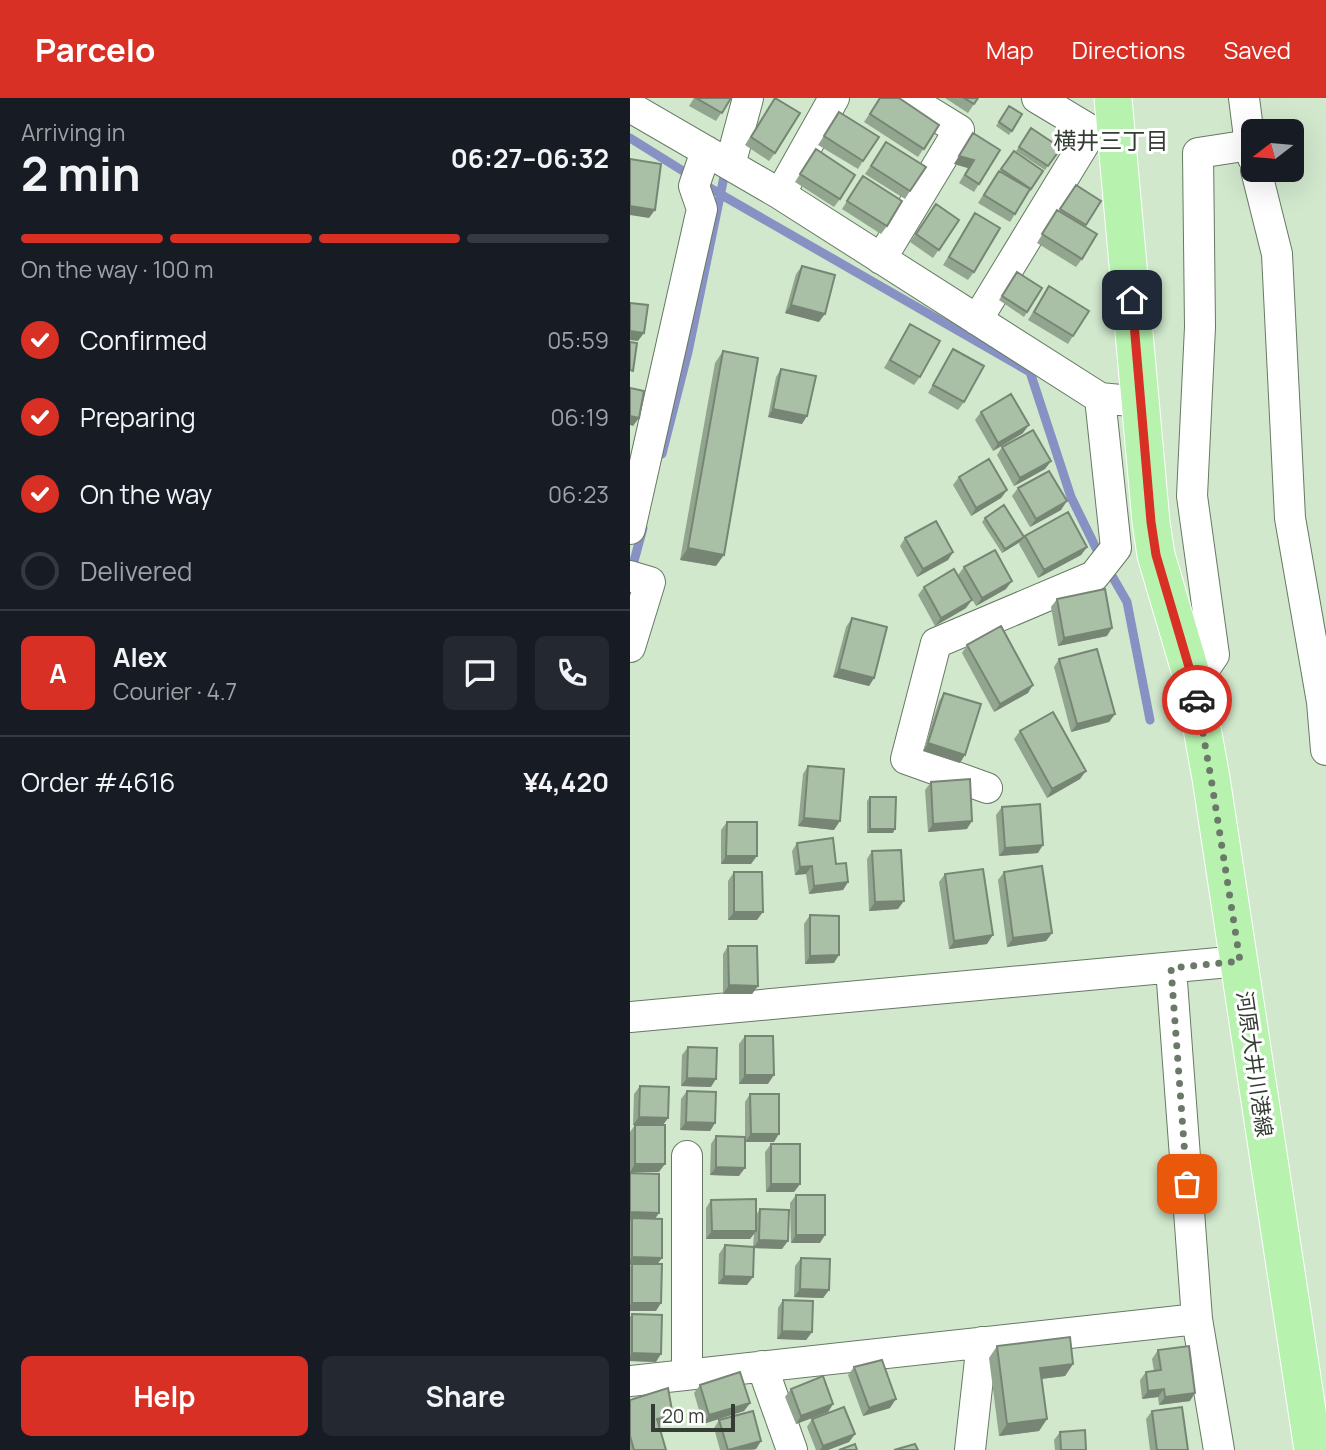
<!DOCTYPE html>
<html lang="en">
<head>
<meta charset="utf-8">
<style>
  :root { --surface:#171b24; --page:#242831; --text:#f1f3f6; --muted:#9ea1a6; --line:#363941; --accent:#d93025 }
  body { margin:0; font-family:Manrope,"Noto Sans JP",sans-serif; background:var(--page); color:var(--text); height:100vh; display:flex; flex-direction:column; font-size:26px; white-space:nowrap }
  * { box-sizing:border-box; margin:0 }
  p { font-size:23px; color:var(--muted) }
  .icon { flex:none; width:38px; height:38px; fill:none; stroke:currentColor; stroke-width:2; stroke-linecap:round; stroke-linejoin:round }
  .map { position:relative; flex:1; overflow:hidden }
  .sheet { display:flex; flex-direction:column; background:var(--surface); width:630px }
  .sheet>* { flex:none }
  .needle { width:46px; rotate:254deg }
  .fabs { position:absolute; left:611px; top:21px; display:grid; gap:14px }
  .fabs a { display:grid; place-items:center; width:63px; height:63px; border-radius:10px; background:var(--surface); box-shadow:0 7px 28px #0002; font-size:35px }
  .scale { position:absolute; left:21px; bottom:18px; width:84px; box-sizing:border-box; padding-left:7px; border:4px solid #343d33; border-top:0; font-size:19px; line-height:24px; white-space:nowrap; color:#343d33; -webkit-text-stroke:5px #fff; paint-order:stroke }
  .pin { position:absolute; display:grid; place-items:center; width:60px; height:60px; color:#fff; margin:-30px; border-radius:14px; box-shadow:0 4px 10px #0006 }
  .courier { position:absolute; display:grid; place-items:center; width:70px; height:70px; margin:-35px; border:5px solid #d93025; border-radius:50%; background:#fff; color:#222; box-shadow:0 2px 9px #0007 }
  .headline em { font-style:normal; font-weight:700 }
  .headline div { display:flex; flex-direction:column-reverse }
  .headline { display:flex; align-items:center; justify-content:space-between; height:119px; padding:0 21px }
  h1 { font-size:46px; font-weight:700; line-height:52px }
  .bar { display:grid; grid-template-columns:repeat(4,1fr); gap:10px 7px; align-content:center; height:84px; padding:0 21px }
  .bar i { height:9px; border-radius:5px; background:var(--line) }
  .bar .on { background:var(--accent) }
  .bar p { grid-column:span 4 }
  .line { display:flex; align-items:center; gap:18px; padding:0 21px; border-top:2px solid var(--line) }
  .line div { flex:1 }
  .round { display:grid; place-items:center; flex:none; width:74px; height:74px; border-radius:10px; background:var(--page) }
  ol { padding:0 21px; list-style:none }
  li { display:flex; align-items:center; gap:21px; height:77px }
  li p { margin-inline-start:auto }
  li .icon { padding:7px; border-radius:50%; background:var(--accent); color:#fff; stroke-width:4 }
  li:last-child { color:var(--muted) }
  li i { width:38px; height:38px; border:4px solid var(--line); border-radius:50% }
  .cta { display:flex; gap:14px; margin-top:auto; padding:14px 21px }
  .cta a { flex:1; height:80px; border-radius:10px; background:var(--accent); color:#fff; font-size:28px; font-weight:700; line-height:80px; text-align:center }
  .cta a+a { background:var(--page); color:var(--text) }
  header { display:flex; align-items:center; gap:42px; box-sizing:border-box; height:98px; padding:0 35px; background:var(--accent); color:#fff }
  header strong { font-size:33px }
  nav { display:flex; gap:38px; margin-inline-start:auto; font-size:24px }
  main { display:flex; flex:1; min-height:0 }
  .map>svg:first-child { display:block }
</style>
</head>
<body>
<header>
<strong>Parcelo</strong>
<nav><a>Map</a><a>Directions</a><a>Saved</a></nav>
</header>
<main>
<section class="sheet">
<div class="headline"><div><h1>2 min</h1><p>Arriving in</p></div><em>06:27–06:32</em></div>
<div class="bar"><i class="on"></i><i class="on"></i><i class="on"></i><i></i><p>On the way · 100 m</p></div>
<ol>
<li><svg class="icon" aria-label="check" viewBox="0 0 24 24"><path d="M5 12l5 5 9-10"/></svg>Confirmed<p>05:59</p></li>
<li><svg class="icon" aria-label="check" viewBox="0 0 24 24"><path d="M5 12l5 5 9-10"/></svg>Preparing<p>06:19</p></li>
<li><svg class="icon" aria-label="check" viewBox="0 0 24 24"><path d="M5 12l5 5 9-10"/></svg>On the way<p>06:23</p></li>
<li><i></i>Delivered</li>
</ol>
<div class="line" style="height:126px"><b class="round" style="background:var(--accent);color:#fff">A</b><div><b>Alex</b><p>Courier · 4.7</p></div><a class="round"><svg class="icon" aria-label="chat" viewBox="0 0 24 24"><path d="M4 5h16v11H9l-5 4z"/></svg></a><a class="round"><svg class="icon" aria-label="phone" viewBox="0 0 24 24"><path d="M5 4h4l2 5-3 2q2 4 5 5l2-3 5 2v4C11 20 4 13 5 4z"/></svg></a></div>
<div class="line" style="height:91px"><div>Order #4616</div><b>¥4,420</b></div>
<div class="cta"><a>Help</a><a>Share</a></div>
</section>
<div class="map">
<svg width="696" height="1352" viewBox="0 0 696 1352">
  <rect width="100%" height="100%" fill="#d1e8cd"/>
  <g fill="none" stroke-linecap="round" stroke-linejoin="round">
    <path stroke="#8891c3" stroke-width="9" d="M0 40 90 96 400 274 441 399 466 450 497 504 520 622
      M32 356 58 254 96 69
      M1 474 13 430"/>
    <defs>
      <path id="minor" d="M614 0 620 47
        M0 9 150 96 470 300 511 304
        M100 67 118 0
        M626 72 647 156 660 420 692 604 696 652
        M150 96 204 0
        M251 161 329 32 277 0
        M347 222 462 33 407 0
        M0 431 72 111 64 88 76 53
        M0 478 20 484 0 549
        M564 586 584 557 562 398 570 229 568 55 620 47 623 60
        M357 690 276 661 306 545 464 478 486 450 470 300
        M541 870 567 1221 589 1352
        M0 919 610 863
        M132 1268 162 1352
        M57 1276V1058
        M0 1283 567 1221
        M340 1352 352 1244"/>
      <path id="major" d="M483 0 521 424 526 457 564 586 581 680 683 1352"/>
    </defs>
    <use href="#minor" stroke="#667a63" stroke-width="32"/>
    <use href="#major" stroke="#fff" stroke-width="39"/>
    <use href="#minor" stroke="#fff" stroke-width="30"/>
    <use href="#major" stroke="#b7f2af" stroke-width="37"/>
  </g>
  <path fill="#92a58f" d="M64 0H101L86 23 59 8Z
    M250 0 309 27 288 59 234 24Z
    M315 0H348L338 15Z
    M139 8 145 55 139 63 115 47Z
    M379 8 392 16 379 37 366 28Z
    M204 22 233 63 228 71 188 47Z
    M401 30 431 50 415 72 386 53Z
    M343 35 349 86 344 94 329 85 338 70 324 66Z
    M251 52 280 93 275 101 235 76Z
    M384 53 398 95 380 124 348 105 363 81 369 73H370Z
    M180 60 210 101 204 109 165 84Z
    M227 87 257 128 251 136 212 111Z
    M446 87 471 103 455 128 452 161 446 169 407 145 422 120 427 112 429 113Z
    M306 106 329 122 303 160 280 144Z
    M345 115 344 174 338 182 313 167Z
    M172 168 189 224 155 215 166 176Z
    M387 174 412 190 394 219 369 202Z
    M419 188 443 238 438 246 398 222Z
    M280 226 290 279 284 287 254 270Z
    M323 251 334 304 328 312 298 295Z
    M93 253 86 468 50 462 85 265Z
    M151 271 172 326 138 319 146 279Z
    M351 314 393 335 363 353 345 322Z
    M372 349 421 363 415 371 384 388 367 357Z
    M329 379 377 392 371 400 341 418 323 387Z
    M388 390 431 412 400 429 382 398Z
    M355 420 394 438 457 449 451 457 408 480 389 446 390 444 372 455 352 424Z
    M275 440 323 454 318 462 287 479 270 448Z
    M334 469 376 491 346 508 328 477Z
    M294 489 336 510 305 528 288 497Z
    M427 501 477 538 428 548 421 509Z
    M222 520 244 580 239 588 203 579 216 529Z
    M337 547 398 595 364 614 332 555Z
    M429 561 485 616 479 624 441 634 424 569Z
    M314 595 330 665 293 653 309 603Z
    M390 633 450 681 417 700 384 641Z
    M178 668 204 732 168 728 173 676Z
    M301 684 337 731 298 734 295 692Z
    M240 699 263 735H237V703Z
    M372 709 408 755 369 758 366 717Z
    M97 724 121 766H91V732Z
    M167 745 206 766 218 784 213 792 179 796 176 776 165 777 162 753Z
    M242 753 268 811 239 813 237 761Z
    M104 774 127 822H98V783Z
    M374 774 422 835 416 843 377 849 368 782Z
    M315 776 357 846 319 851 309 784Z
    M180 817 204 865 175 866 174 826Z
    M98 848 128 888 122 896H93V856Z
    M115 938 138 986H109V946Z
    M58 949 81 989 51 988 52 957Z
    M10 988 38 1020 33 1027 29 1074H0V1034L5 1027H3L4 996Z
    M57 993 85 1025 80 1033 50 1032 51 1001Z
    M120 996 144 1044H115L109 1078 80 1077 81 1046 86 1038 115 1039V1004Z
    M141 1046 170 1086 164 1094H136L135 1054Z
    M0 1075 29 1115 25 1121 27 1166 26 1213H0V1169L1 1167H0Z
    M166 1097 190 1145H161L160 1105Z
    M81 1102 126 1117 130 1111 152 1151 124 1150 117 1187 88 1186 89 1156 95 1147 123 1149 124 1136 120 1141H76V1110Z
    M171 1160 199 1192 193 1200 164 1199 165 1168Z
    M153 1202 182 1234 176 1242 147 1241 148 1210Z
    M2 1216 26 1264 0 1263V1219Z
    M367 1248 443 1266 435 1278 411 1281 417 1321 409 1333 369 1338 359 1260Z
    M528 1252 560 1303 529 1307 528 1299 512 1301 510 1282 516 1274 524 1273 522 1261Z
    M224 1269 260 1310 233 1318 218 1277Z
    M70 1287 120 1305 114 1313 73 1326 64 1295Z
    M161 1291 203 1306 198 1314 166 1326 155 1299Z
    M0 1302 43 1318 37 1326 29 1328 36 1352H0Z
    M522 1313 558 1352H520L516 1321Z
    M182 1321 225 1336 219 1344 198 1352H186L177 1329Z
    M89 1322 131 1343 126 1351 123 1352H90L84 1330Z
    M430 1334 456 1352H425L424 1342Z"/>
  <path fill="#778674" d="M329 58 344 62 338 70 324 66Z
    M0 108 25 112 19 120 0 117Z
    M161 207 195 216 189 224 155 215Z
    M0 233 14 235 8 243 0 242Z
    M143 311 177 318 172 326 138 319Z
    M0 318 9 320 3 328 0 327Z
    M399 327 393 335 363 353 368 345Z
    M421 363 415 371 384 388 390 380Z
    M377 392 371 400 341 418 346 410Z
    M437 403 431 412 400 429 406 421Z
    M393 440 390 444 372 455 375 451Z
    M457 449 451 457 408 480 414 472Z
    M58 450 94 457 86 468 50 462Z
    M323 454 318 462 287 479 293 471Z
    M382 483 376 491 346 508 352 500Z
    M342 502 336 510 305 528 311 520Z
    M482 530 477 538 428 548 434 540Z
    M209 571 244 580 239 588 203 579Z
    M403 587 398 595 364 614 370 606Z
    M485 616 479 624 441 634 447 626Z
    M298 645 335 657 330 665 293 653Z
    M456 673 450 681 417 700 422 691Z
    M174 720 210 723 204 732 168 728Z
    M342 723 337 731 298 734 303 726Z
    M240 731H265L263 735H237Z
    M413 747 408 755 369 758 375 750Z
    M96 758H127L121 766H91Z
    M182 768 176 776 165 777 170 769Z
    M218 784 213 792 179 796 184 788Z
    M274 803 268 811 239 813 245 804Z
    M104 814H133L127 822H98Z
    M422 835 416 843 377 849 383 840Z
    M363 837 357 846 319 851 324 843Z
    M209 857 204 865 175 866 180 858Z
    M99 887 128 888 122 896H93Z
    M115 977H144L138 986H109Z
    M57 980 86 981 81 989 51 988Z
    M9 1019 38 1020 32 1028 3 1027Z
    M56 1024 85 1025 80 1033 50 1032Z
    M121 1036H149L144 1044H115Z
    M5 1066H35L29 1074H0Z
    M86 1069 115 1070 109 1078 80 1077Z
    M141 1086H170L164 1094H136Z
    M0 1114 29 1115 23 1123 2 1120 0 1122Z
    M82 1133H126L120 1141H76Z
    M166 1137H195L190 1145H161Z
    M129 1142 158 1143 152 1151 123 1150Z
    M2 1159 32 1160 26 1168 0 1167V1162Z
    M94 1178 123 1179 117 1187 88 1186Z
    M170 1191 199 1192 193 1200 164 1199Z
    M2 1205H31L26 1213H0V1207Z
    M152 1233 182 1234 176 1242 147 1241Z
    M2 1255 31 1256 26 1264 0 1263V1258Z
    M443 1266 435 1278 402 1282 410 1270Z
    M534 1291 528 1299 512 1301 518 1293Z
    M565 1295 560 1303 529 1307 535 1299Z
    M266 1301 260 1310 233 1318 239 1310Z
    M120 1305 114 1313 73 1326 79 1317Z
    M203 1306 198 1314 166 1326 171 1318Z
    M43 1318 37 1326 21 1329 27 1321Z
    M417 1321 409 1333 369 1338 377 1326Z
    M225 1336 219 1344 198 1352H190L193 1348Z
    M131 1343 126 1351 101 1352Z"/>
  <path fill="#aac0a6" stroke="#778674" stroke-width="2" d="M66 0H101L92 15Z
    M145 0 170 15 145 55 121 39Z
    M250 0H269L309 27 294 51 240 16Z
    M334 0H348L344 6Z
    M379 8 392 16 382 33 369 24Z
    M209 14 249 39 233 63 194 38Z
    M401 30 431 50 418 68 389 49Z
    M343 35 370 52 349 86 335 77 344 62 329 58Z
    M256 44 296 69 280 93 241 68Z
    M186 51 225 77 210 101 170 76Z
    M384 53 413 73 401 91 371 71Z
    M0 61 31 66 25 112 0 108Z
    M369 73 400 91 385 116 354 97Z
    M233 78 272 103 257 128 217 103Z
    M446 87 471 103 456 127 430 111Z
    M306 106 329 122 309 152 286 136Z
    M427 112 467 136 452 161 412 136Z
    M345 115 370 130 344 174 319 159Z
    M172 168 205 177 195 216 161 207Z
    M387 174 412 190 397 214 372 198Z
    M419 188 459 213 443 238 404 214Z
    M0 205 18 207 14 235 0 233Z
    M280 226 310 243 290 279 260 262Z
    M0 244 7 245 3 273 0 272Z
    M323 251 354 268 334 304 303 287Z
    M93 253 128 260 94 457 58 450Z
    M151 271 186 278 177 318 143 311Z
    M0 290 14 293 9 320 0 318Z
    M381 296 399 327 368 345 351 314Z
    M403 332 421 363 390 380 372 349Z
    M359 361 377 392 346 410 329 379Z
    M419 373 437 403 406 421 388 390Z
    M374 407 394 439 375 451 355 420Z
    M438 414 457 449 414 472 395 438Z
    M306 423 323 454 293 471 275 440Z
    M365 452 382 483 352 500 334 469Z
    M324 471 342 502 311 520 294 489Z
    M475 491 482 530 434 540 427 501Z
    M222 520 257 529 244 580 209 571Z
    M371 528 403 587 370 606 337 547Z
    M467 551 485 616 447 626 429 561Z
    M314 595 351 606 335 657 298 645Z
    M423 614 456 673 422 691 390 633Z
    M178 668 214 671 210 723 174 720Z
    M340 681 342 723 303 726 301 684Z
    M240 699H266L265 731H240Z
    M410 706 413 747 375 750 372 709Z
    M97 724H127V758H96Z
    M203 740 206 766 216 765 218 784 184 788 182 768 170 769 167 745Z
    M271 752 274 803 245 804 242 753Z
    M412 768 422 835 383 840 374 774Z
    M353 771 363 837 324 843 315 776Z
    M104 774H132L133 814H104Z
    M180 817 209 818V857L180 858Z
    M98 848H127L128 888 99 887Z
    M115 938H143L144 977H115Z
    M58 949 87 950 86 981 57 980Z
    M10 988 39 989 38 1020 9 1019Z
    M57 993 86 994 85 1025 56 1024Z
    M120 996H149V1036H121Z
    M5 1027H35V1066H5Z
    M86 1038 115 1039V1070L86 1069Z
    M141 1046H170V1086H141Z
    M0 1075 29 1076V1115L0 1114Z
    M166 1097H195V1137H166Z
    M126 1101V1133H82L81 1102Z
    M130 1111 159 1112 158 1143 129 1142Z
    M2 1120 32 1121V1160L2 1159Z
    M95 1147 124 1149 123 1179 94 1178Z
    M171 1160 200 1161 199 1192 170 1191Z
    M2 1166H32L31 1205H2Z
    M153 1202 183 1203 182 1234 152 1233Z
    M2 1216 32 1217 31 1256 2 1255Z
    M440 1239 443 1266 410 1270 417 1321 377 1326 367 1248Z
    M559 1248 565 1295 535 1299 534 1291 518 1293 516 1274 531 1272 528 1252Z
    M252 1262 266 1301 239 1310 224 1269Z
    M110 1274 120 1305 79 1317 70 1287Z
    M193 1278 203 1306 171 1318 161 1291Z
    M38 1290 43 1318 27 1321 36 1352H4L0 1338V1302Z
    M214 1309 225 1336 193 1348 182 1321Z
    M552 1309 558 1352H527L522 1313Z
    M123 1313 131 1343 98 1352 89 1322Z
    M455 1332 456 1352H431L430 1334Z
    M225 1346 227 1352H209Z
    M285 1346 288 1352H264Z"/>
  <g fill="none" stroke-linecap="round" stroke-linejoin="round">
    <path stroke="#6b7969" stroke-width="7" stroke-dasharray="0 12.6" d="M557 1086 541 870 610 863 581 680 567 602"/>
    <path stroke="#d93025" stroke-width="9" d="M502 202 521 424 526 457 564 586 567 602"/>
  </g>
  <g text-anchor="middle" dominant-baseline="central" stroke-width="6" stroke-linejoin="round" paint-order="stroke">
    <g font-size="21" fill="#343d33" stroke="#fff">
      <text transform="translate(625 966) rotate(82)">河原大井川港線</text>
    </g>
    <g font-size="23" fill="#343d33" stroke="#fff">
      <text x="481" y="42">横井三丁目</text>
    </g>
  </g>
</svg>
<div class="fabs">
<a><svg class="needle" viewBox="-14 -14 28 28"><path d="M0-13l5 13h-10z" fill="#e53935"/><path d="M0 13l5-13h-10z" fill="#9ea1a6"/></svg></a>
</div>
<div class="scale">20 m</div>
<div class="pin" style="left:557px;top:1086px;background:#ea580c"><svg class="icon" aria-label="bag" viewBox="0 0 24 24"><path d="M5 8h14l-1 12H6zM9 8a3 3 0 0 1 6 0"/></svg></div>
<div class="pin" style="left:502px;top:202px;background:#1f2937"><svg class="icon" aria-label="home" viewBox="0 0 24 24"><path d="M3 11l9-7 9 7M6 9v11h12V9"/></svg></div>
<div class="courier" style="left:567px;top:602px"><svg class="icon" aria-label="car" viewBox="0 0 24 24"><path d="M5 17H2v-5l4-1 3-4h7l3 4 3 1v5h-3M9 17h6M6 11h13"/><circle cx="7" cy="17" r="2"/><circle cx="17" cy="17" r="2"/></svg></div>
</div>
</main>
</body>
</html>
